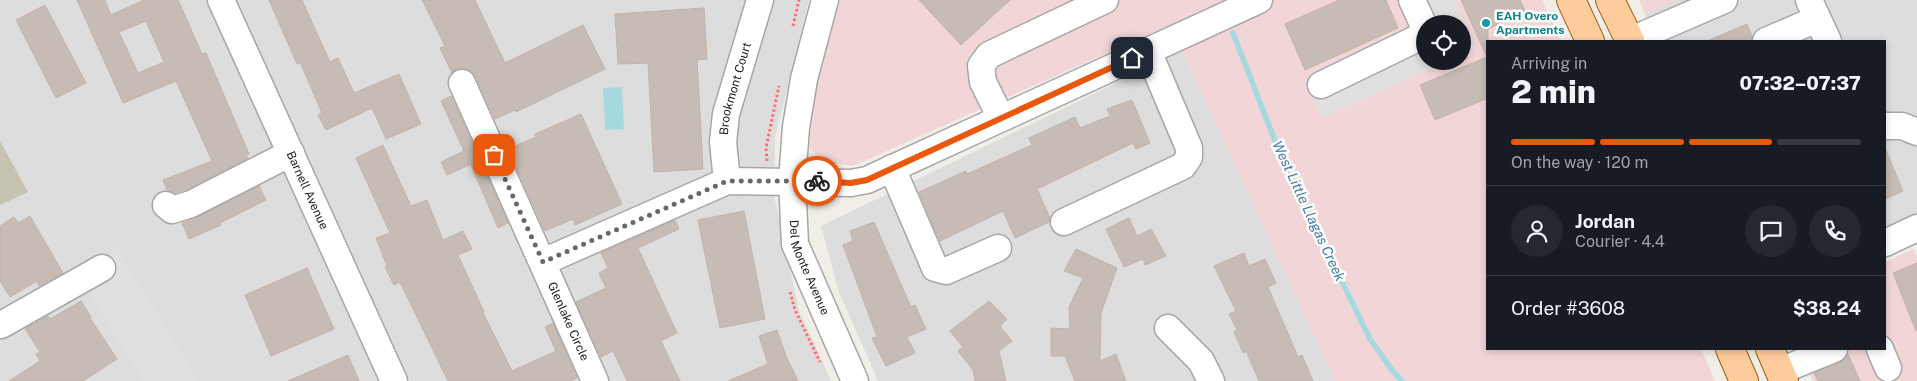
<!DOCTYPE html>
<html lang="en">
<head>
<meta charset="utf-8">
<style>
  :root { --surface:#171b24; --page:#242831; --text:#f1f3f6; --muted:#9ea1a6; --line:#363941; --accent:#ea580c }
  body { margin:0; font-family:"Public Sans",sans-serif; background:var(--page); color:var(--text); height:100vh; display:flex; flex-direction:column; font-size:19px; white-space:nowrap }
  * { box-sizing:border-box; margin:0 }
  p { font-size:16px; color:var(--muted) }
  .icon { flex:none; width:28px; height:28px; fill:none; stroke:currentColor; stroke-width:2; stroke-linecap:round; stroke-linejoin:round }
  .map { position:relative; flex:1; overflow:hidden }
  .panel { position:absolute; left:1486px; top:40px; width:400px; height:310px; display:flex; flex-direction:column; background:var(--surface); border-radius:0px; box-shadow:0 2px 8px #0003 }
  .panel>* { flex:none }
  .tools { position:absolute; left:1416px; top:15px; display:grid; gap:10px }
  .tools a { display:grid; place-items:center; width:55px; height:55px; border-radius:50%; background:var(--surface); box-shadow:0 2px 8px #0003; font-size:25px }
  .pin { position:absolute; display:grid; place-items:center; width:42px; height:42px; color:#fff; margin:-21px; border-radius:10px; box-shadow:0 2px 8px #0006 }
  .courier { position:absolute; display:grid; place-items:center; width:50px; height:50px; margin:-25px; border:4px solid #ea580c; border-radius:50%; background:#fff; color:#222; box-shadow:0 1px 6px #0007 }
  .summary em { font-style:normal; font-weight:800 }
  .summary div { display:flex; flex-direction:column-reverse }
  .summary { display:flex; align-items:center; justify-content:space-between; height:85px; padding:0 25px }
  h1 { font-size:32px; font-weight:800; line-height:38px }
  .bar { display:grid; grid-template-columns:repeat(4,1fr); gap:8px 5px; align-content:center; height:60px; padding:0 25px }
  .bar i { height:6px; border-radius:4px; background:var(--line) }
  .bar .on { background:var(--accent) }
  .bar p { grid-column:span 4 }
  .line { display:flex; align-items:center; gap:12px; padding:0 25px; border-top:1px solid var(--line) }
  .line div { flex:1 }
  .round { display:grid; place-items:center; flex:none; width:52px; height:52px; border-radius:26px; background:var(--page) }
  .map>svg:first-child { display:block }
</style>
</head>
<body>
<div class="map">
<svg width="1917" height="381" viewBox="0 0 1917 381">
  <rect width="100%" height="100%" fill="#f1ede7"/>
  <path fill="#dedddd" d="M0 0H809L775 138V200L799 310 831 381H0Z
    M1676 0H1917V216L1885 229V41H1658L1645 14Z
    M1182 51 1335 381H878L839 292 821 226Z"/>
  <path fill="#f2d6d7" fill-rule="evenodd" d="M840 0H1542L1561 41H1488V349H1701L1715 381H1335L1170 25 853 166 825 162 808 147V116ZM1425 24H1462V61H1425Z
    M1639 0H1676L1645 14Z
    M1914 249 1917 256V381H1813L1797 349H1885V262Z"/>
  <path fill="#c6c4b1" d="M0 141 28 192 0 205Z"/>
  <path fill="#e0e0e0" d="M1400 0H1454L1476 48 1463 54 1462 24H1425V61H1447L1322 118 1306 83 1414 33Z
    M116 247 199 381H143L78 273Z"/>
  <path fill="#a6d8e0" d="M622 87 624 129 605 130 603 88Z"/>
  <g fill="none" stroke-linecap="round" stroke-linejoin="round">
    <path stroke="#a6d8e0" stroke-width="5.5" d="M1233 33 1277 146 1300 195 1370 339 1392 370 1402 381"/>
  </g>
  <path fill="#c6bcb5" stroke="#c4b2a8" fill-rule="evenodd" d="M77 0H105L111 15 144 0H178L202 54 206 53 249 154 246 155 248 158 185 190 175 193 167 190 163 180 212 161 176 81 123 103ZM146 21 164 62 138 73 119 32Z
    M269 0H302L330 62 338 58 354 93 399 74 421 124 386 139 372 108 326 130 318 115 322 113 300 62 297 64Z
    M422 0H475L505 63 583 25 605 69 516 112 515 110 495 119 476 77 471 71 463 68 456 69 452 73 440 48 445 46Z
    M919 0H1010L961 45Z
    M1339 0H1386L1398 28 1305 70 1285 24Z
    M1461 0H1520L1525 11 1488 29V98L1435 120 1420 85 1487 57Z
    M45 5 86 83 56 98 16 20Z
    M704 8 707 59 697 60 703 169 654 172 648 63 618 64 615 14Z
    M1747 24 1752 36 1751 41H1707Z
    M451 96 480 160 447 175 441 162 464 151 441 101Z
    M1132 100 1150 143 1136 149 1133 143 1037 189 1050 218 1049 222 1015 238 1003 211 940 241 919 192 966 171 967 174 1032 145 1029 138 1075 117 1080 128 1110 116 1107 109Z
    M581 114 622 204 575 225 573 219 545 231 508 149 536 137 535 134Z
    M383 145 411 206 427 200 443 240 463 231 472 249 458 255 484 312 483 313 512 371 556 351 545 327 553 323 577 378 571 381H448L400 282 394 285 385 267 387 266 376 238 390 233 356 158Z
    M1885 148 1903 191 1885 199Z
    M480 161 508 223 498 228 471 165Z
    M259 186 266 200 220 223 221 225 189 239 182 223 198 217Z
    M744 211 765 319 720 328 698 220Z
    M30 216 63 273 39 286 37 281 10 297 0 281V226L14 217 18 223Z
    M1129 218 1137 236 1151 229 1166 256 1145 265 1143 259 1124 267 1106 229Z
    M675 220 679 229 638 248 677 333 661 341 680 381H627L613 351 601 357 576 302 606 288 599 273 608 268 601 253Z
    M874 222 911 307 915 305 926 329 907 337 915 353 886 366 872 338 877 337 843 245 853 241 850 231Z
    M1076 249 1117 268 1101 313 1100 361 1116 354 1126 381H1075L1065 356H1051V328L1070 329 1069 307 1083 278 1064 271Z
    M1244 253 1249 266 1265 259 1276 283 1268 287 1298 357 1302 355 1313 381H1259L1246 351 1243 353 1234 332 1237 330 1229 314 1236 311 1214 266Z
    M1917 263V330L1916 331 1893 273Z
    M307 268 334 329 271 356 245 295Z
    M81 301 91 317 90 318 117 359 83 381H9L40 361 36 354 40 352 25 329 48 316 50 319Z
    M989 301 1007 319 1000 326 1012 341 999 351 1006 381H975L973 370 958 351 963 347 950 331Z
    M777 330 786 356 798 381H728L768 364 759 336Z
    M1848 354 1860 381H1818L1814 373 1840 363Z
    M348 355 359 381H288Z"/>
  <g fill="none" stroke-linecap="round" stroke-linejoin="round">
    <defs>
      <g id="minor">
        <path id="s1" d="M221 0 394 381"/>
        <path id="s2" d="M825 0 804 79 796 127 792 181 795 244 855 381"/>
        <path d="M1809 0 1828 41"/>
        <path d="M1629 41 1724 0"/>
        <path d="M1766 41 1817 19"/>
        <path id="s3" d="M462 83 595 381"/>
        <path d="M1321 85 1422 36 1423 24 1412 0"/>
        <path d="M1001 118 983 82 981 66 989 55 1105 0"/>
        <path d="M1885 126H1902L1917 132"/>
        <path d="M892 168 935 268 946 271 998 248"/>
        <path id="s4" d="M727 181 723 142 726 114 760 0"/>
        <path d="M166 205 172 210 191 204 291 153"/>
        <path d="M1064 222 1183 166 1189 157V148L1148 51"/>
        <path d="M1885 243 1917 228"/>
        <path d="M543 262 727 181 851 183 867 180 1259 0"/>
        <path d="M1 325 102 268"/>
        <path d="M1168 328 1201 361 1211 381"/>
        <path d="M1880 349 1888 368"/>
        <path d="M1780 371 1834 349"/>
      </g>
      <path id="major" d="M1571 0 1590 41
        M1610 0 1630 41
        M1730 349 1744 381
        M1770 349 1784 381"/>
    </defs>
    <use href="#minor" stroke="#a7a7a7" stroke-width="29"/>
    <use href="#major" stroke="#9d5b00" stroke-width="30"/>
    <path stroke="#ff6c6a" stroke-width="3" stroke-dasharray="2.5 2.5" stroke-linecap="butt" d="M793 26 799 0
      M767 161 766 148 779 86
      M790 292 795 310 820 362"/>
    <use href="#minor" stroke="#fff" stroke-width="26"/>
    <use href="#major" stroke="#ffcc9e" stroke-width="28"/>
  </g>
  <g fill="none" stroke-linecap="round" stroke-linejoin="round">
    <path stroke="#696866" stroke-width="5" stroke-dasharray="0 9" d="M494 155 543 262 727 181H817"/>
    <path stroke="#ea580c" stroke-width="6" d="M817 181 851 183 867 180 1132 58"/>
  </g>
  <circle fill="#0f9aa8" stroke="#fff" stroke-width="2" cx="1486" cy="23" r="5"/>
  <g text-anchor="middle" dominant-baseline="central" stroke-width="5" stroke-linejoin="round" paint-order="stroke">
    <g font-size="12" font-weight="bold" fill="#0d838f" stroke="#fff" text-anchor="start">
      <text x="1496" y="16">EAH Overo<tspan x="1496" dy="14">Apartments</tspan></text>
    </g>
    <g font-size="12" fill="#202020" stroke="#fff">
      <text stroke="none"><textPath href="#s4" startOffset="94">Brookmont Court</textPath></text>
      <text stroke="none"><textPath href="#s1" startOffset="209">Barnell Avenue</textPath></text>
      <text stroke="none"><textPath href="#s2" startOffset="274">Del Monte Avenue</textPath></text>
      <text stroke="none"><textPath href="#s3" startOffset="261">Glenlake Circle</textPath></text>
    </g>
    <g font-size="14" font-style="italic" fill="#427ca5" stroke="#fff">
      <text transform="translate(1309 211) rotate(65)">West Little Llagas Creek</text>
    </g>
  </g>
</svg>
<div class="tools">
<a><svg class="icon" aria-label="locate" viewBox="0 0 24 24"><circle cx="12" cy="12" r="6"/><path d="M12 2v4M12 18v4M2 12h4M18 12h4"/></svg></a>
</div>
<div class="pin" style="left:494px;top:155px;background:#ea580c"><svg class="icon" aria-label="bag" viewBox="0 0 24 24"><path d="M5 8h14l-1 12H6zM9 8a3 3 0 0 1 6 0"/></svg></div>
<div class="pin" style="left:1132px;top:58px;background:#1f2937"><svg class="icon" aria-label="home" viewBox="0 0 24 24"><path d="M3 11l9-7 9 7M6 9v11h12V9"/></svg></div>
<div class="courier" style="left:817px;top:181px"><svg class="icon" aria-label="bike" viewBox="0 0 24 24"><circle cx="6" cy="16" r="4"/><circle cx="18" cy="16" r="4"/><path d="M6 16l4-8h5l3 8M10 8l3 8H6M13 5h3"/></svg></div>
<section class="panel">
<div class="summary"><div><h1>2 min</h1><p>Arriving in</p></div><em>07:32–07:37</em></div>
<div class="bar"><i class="on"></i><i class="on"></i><i class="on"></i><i></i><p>On the way · 120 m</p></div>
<div class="line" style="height:90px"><a class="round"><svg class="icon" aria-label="person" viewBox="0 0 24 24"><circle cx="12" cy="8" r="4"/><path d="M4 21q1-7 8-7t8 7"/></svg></a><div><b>Jordan</b><p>Courier · 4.4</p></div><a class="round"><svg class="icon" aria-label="chat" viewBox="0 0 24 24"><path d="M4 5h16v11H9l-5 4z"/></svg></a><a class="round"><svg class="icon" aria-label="phone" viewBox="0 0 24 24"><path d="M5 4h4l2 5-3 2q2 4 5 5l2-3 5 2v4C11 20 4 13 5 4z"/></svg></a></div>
<div class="line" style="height:65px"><div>Order #3608</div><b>$38.24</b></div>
</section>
</div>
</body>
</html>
